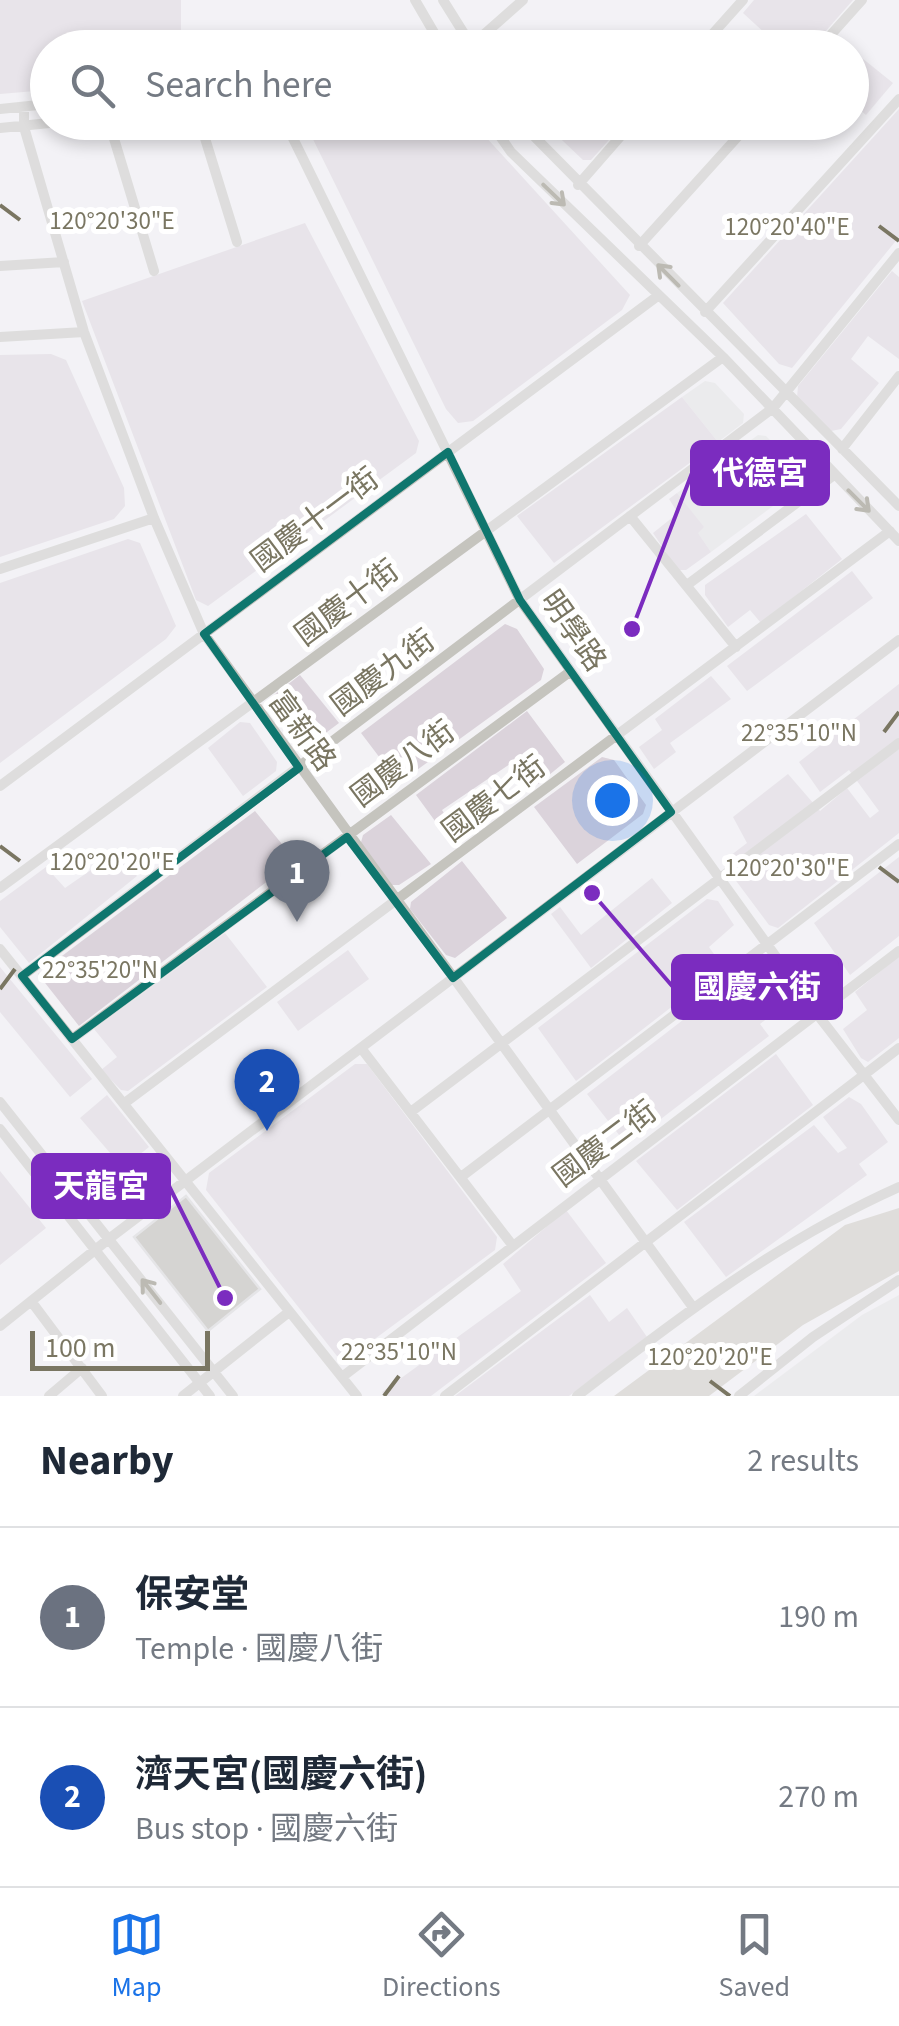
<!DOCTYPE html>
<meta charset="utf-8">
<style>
:root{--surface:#fff;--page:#f6f6f7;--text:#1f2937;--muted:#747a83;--line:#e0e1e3;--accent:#1a73e8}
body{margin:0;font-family:"Source Sans 3","Noto Sans TC",sans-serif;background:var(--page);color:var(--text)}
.scale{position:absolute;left:30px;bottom:25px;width:180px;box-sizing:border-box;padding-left:10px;border:5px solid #7a7662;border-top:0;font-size:28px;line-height:35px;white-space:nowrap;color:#7a7662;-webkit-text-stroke:8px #fff;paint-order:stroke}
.you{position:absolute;left:612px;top:800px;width:35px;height:35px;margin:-25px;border:8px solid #fff;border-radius:50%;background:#1a73e8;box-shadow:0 0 0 15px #1a73e833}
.badge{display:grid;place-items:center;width:65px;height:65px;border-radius:50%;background:var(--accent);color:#fff;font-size:32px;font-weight:700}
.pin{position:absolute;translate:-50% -82px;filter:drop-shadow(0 2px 5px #0008)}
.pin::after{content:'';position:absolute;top:52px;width:35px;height:30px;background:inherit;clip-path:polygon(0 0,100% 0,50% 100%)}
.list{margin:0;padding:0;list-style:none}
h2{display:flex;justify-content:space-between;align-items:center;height:130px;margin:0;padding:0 40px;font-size:42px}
h2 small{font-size:32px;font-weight:400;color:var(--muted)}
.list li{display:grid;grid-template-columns:65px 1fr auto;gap:30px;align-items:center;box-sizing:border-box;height:180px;padding:0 40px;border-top:2px solid var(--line)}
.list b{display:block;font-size:38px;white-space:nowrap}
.list p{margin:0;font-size:32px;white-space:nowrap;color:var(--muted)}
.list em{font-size:32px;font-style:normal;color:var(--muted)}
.icon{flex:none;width:55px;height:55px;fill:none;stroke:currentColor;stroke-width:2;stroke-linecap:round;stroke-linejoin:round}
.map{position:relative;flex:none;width:899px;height:1396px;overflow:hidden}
.search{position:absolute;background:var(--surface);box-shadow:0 5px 15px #0003;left:30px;right:30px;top:30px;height:110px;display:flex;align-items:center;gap:25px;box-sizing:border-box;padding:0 35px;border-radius:55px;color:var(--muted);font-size:38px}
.sheet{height:490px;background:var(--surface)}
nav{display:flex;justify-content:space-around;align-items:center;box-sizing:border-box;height:140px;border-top:2px solid var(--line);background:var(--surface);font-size:28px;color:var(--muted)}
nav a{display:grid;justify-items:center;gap:5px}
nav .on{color:var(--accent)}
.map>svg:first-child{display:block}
</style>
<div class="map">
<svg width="899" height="1396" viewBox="0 0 899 1396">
<rect width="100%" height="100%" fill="#f3f2f5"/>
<path fill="#e3e2e3" d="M705 381 715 383 744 414 743 423 718 442 682 397Z
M758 435 766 436 804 475V483L711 552 697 532 703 527 677 493Z
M899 1295V1396H754L862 1315Z"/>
<path fill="#dbd3db" d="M0 0H181V47L48 48 47 90 0 94Z
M754 0H853L811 48 780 47 743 13Z
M852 50 893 83 866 115 852 103Z
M899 109V237L792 368 779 364 723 303Z
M305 123H473L630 295 622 310 473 421 458 423 446 409Z
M544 123H624L591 160H583Z
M305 223 419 441 416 453 208 606 196 600 82 301Z
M892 271 899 277V359L868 336 851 359 879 383 841 429 831 431 797 398 798 386Z
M51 354 66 360 124 488 125 506 114 519 0 557V355Z
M682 397 718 442 554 563 517 516Z
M677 493 704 527 698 533 711 552 686 570H678L653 533 678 513 669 499Z
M806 514 842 559 761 623 750 610 728 627 705 595V585Z
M128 539 140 543 176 626 166 639 0 763V583Z
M852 571 873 598 747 691 727 666Z
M505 624 517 629 544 669 541 680 399 783 361 733Z
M300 675 339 723 311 744 297 740 270 706 274 695Z
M711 676 731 699 670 743 676 752 654 769 639 747 662 730 655 719Z
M899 684V833L778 928 769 925 722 862 747 843 733 817 788 774 820 811 847 788 870 818 879 811 849 770 820 792 799 762Z
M527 711 565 762 538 784 519 758 442 810 462 842 454 847 416 795Z
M240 722 250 723 277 762 276 771 243 796 208 748Z
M602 757 614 760 646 805 643 814 577 864 534 807Z
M255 811 295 860 79 1026 38 974Z
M391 815 431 864 399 885H390L360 846 363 835Z
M117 852 137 876 29 963 0 927V901L46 867 65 888Z
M899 857V936L850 975 814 923Z
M462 861 507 918 455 958 446 955 410 909 411 902Z
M652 878 672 903 591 968 551 914 560 907 581 935Z
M707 899 718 901 734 925 709 947 723 967 576 1081 538 1028Z
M225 933 267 987 128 1091 121 1090 101 1070 117 1057 94 1029Z
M348 950 369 979 298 1031 277 1002Z
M899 956V1038L868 1062 861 1058 843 1029 867 1010 855 992Z
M753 966H763L789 1001 760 1024 769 1036 627 1145 587 1094Z
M0 967 92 1079 70 1097 0 1012Z
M776 1054 813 1105 677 1210 636 1161Z
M355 1064H367L497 1237 495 1250 349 1358 337 1356 206 1190 209 1173Z
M107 1095 149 1147 123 1168 80 1118Z
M849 1097 861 1104 888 1142 859 1164 867 1175 726 1277 684 1222 814 1125 838 1153 847 1148 823 1117Z
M0 1171 46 1228 0 1265Z
M566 1210 606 1263 431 1396H385L382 1392 521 1291 503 1264Z
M590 1295 609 1322 627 1308 647 1337 569 1396H455Z"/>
<path fill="#c8c3ba" d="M899 1208V1271L803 1325 709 1396H614L845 1225Z"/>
<path fill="#b2afa6" stroke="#d5d4d6" stroke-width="2.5" d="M186 1196 260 1289 208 1331 134 1237Z"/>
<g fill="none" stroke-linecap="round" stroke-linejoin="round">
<path stroke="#c5c4be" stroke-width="10" d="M415 0 443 48
M443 0 473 48
M402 48H416
M461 48 472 45 523 0
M700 48 743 0
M819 48 862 0
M24 108V127L84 332 154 518 204 634 692 1306
M0 109 48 104
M109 122 154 271
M200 122 237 242
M285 122 520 600 817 1014 899 1120
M490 122 511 152 723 357 899 541
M520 122 899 506
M0 128 59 122
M578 185 633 122
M639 246 751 122
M0 266 64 262
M705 312 899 99
M0 337 84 332
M842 449 899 376
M630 516 736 647
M0 569 154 518
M687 585 834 475
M0 786 659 295
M0 888 723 357
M0 949 357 1396
M22 976 773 408 899 253
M72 1039 571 671
M361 1048 513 1246
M0 1102 233 1396
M126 1102 890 531
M412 1111 899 743
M0 1129 210 1396
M461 1177 899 844
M31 1301 102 1396
M0 1326 110 1238 899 640
M342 1377 899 951
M49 1396 82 1368
M183 1396 289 1312
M445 1396 899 1048
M577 1396C679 1317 780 1240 899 1187
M739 1396 813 1337 899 1280"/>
</g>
<defs><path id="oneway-shaft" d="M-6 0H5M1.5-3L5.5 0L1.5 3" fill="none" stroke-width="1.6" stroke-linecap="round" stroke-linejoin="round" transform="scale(2.5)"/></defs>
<g stroke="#7a7662">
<use href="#oneway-shaft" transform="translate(554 195) rotate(44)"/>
<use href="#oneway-shaft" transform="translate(668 275) rotate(-135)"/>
<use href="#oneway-shaft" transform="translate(859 501) rotate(45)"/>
<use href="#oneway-shaft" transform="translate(151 1291) rotate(-128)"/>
</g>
<path d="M0 0H899V1396H0ZM448 452 520 600 671 812 453 978 347 837 72 1039 22 976 299 768 204 634Z" fill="#f3f2f5" fill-opacity=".55" fill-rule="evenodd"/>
<path fill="none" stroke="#0f766e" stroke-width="8" stroke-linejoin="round" d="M448 452 520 600 671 812 453 978 347 837 72 1039 22 976 299 768 204 634Z"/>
<path fill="none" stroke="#7a7662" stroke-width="4" d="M0 205 20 220M879 226 899 241M884 732 899 712M0 846 20 861M879 867 899 882M0 989 15 969M710 1381 730 1396M384 1396 399 1376"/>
<g text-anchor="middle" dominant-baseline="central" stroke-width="10" stroke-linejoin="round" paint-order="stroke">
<g font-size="30" fill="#7a7662" stroke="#fff">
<text transform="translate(315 520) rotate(-37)">國慶十一街</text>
<text transform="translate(347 603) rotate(-37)">國慶十街</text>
<text transform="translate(573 631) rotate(55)">明學路</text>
<text transform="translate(383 673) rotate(-37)">國慶九街</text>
<text transform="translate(302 731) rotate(54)">富新路</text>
<text transform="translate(403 764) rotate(-37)">國慶八街</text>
<text transform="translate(494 799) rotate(-37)">國慶七街</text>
<text transform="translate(605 1144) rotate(-37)">國慶二街</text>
</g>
</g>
<g font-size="25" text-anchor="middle" fill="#7a7662" stroke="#fff" stroke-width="10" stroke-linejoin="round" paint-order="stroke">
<text x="112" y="229">120°20'30"E</text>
<text x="787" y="235">120°20'40"E</text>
<text x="799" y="741">22°35'10"N</text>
<text x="112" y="870">120°20'20"E</text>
<text x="787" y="876">120°20'30"E</text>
<text x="100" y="978">22°35'20"N</text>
<text x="399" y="1360">22°35'10"N</text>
<text x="710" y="1365">120°20'20"E</text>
</g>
<path fill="none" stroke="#7b2cbf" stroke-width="4" d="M632 629L692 473M592 893L673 987M225 1298L169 1186"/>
<g fill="#7b2cbf" stroke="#fff" stroke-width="4">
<circle cx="632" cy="629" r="10"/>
<circle cx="592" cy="893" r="10"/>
<circle cx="225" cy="1298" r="10"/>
</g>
<g fill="#7b2cbf" stroke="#7b2cbf" stroke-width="4">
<rect x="692" y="442" width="136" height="62" rx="10"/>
<rect x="673" y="956" width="168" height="62" rx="10"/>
<rect x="33" y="1155" width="136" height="62" rx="10"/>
</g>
<g font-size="32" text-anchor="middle" font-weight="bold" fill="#fff">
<text x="760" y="484">代德宮</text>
<text x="757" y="998">國慶六街</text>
<text x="101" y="1197">天龍宮</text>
</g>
</svg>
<div class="scale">100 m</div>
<div class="you"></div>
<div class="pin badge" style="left:297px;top:922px;background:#6b7280">1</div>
<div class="pin badge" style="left:267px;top:1131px;background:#1a4fb4">2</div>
<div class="search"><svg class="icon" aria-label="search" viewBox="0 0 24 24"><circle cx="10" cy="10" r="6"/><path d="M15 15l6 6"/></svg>Search here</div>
</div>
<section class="sheet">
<h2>Nearby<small>2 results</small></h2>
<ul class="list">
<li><span class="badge" style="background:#6b7280">1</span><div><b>保安堂</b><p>Temple · 國慶八街</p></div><em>190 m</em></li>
<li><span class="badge" style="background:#1a4fb4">2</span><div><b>濟天宮(國慶六街)</b><p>Bus stop · 國慶六街</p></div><em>270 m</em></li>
</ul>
</section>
<nav>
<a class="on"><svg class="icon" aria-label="map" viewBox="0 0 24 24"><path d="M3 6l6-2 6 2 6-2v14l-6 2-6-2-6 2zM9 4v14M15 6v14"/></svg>Map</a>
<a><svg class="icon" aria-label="directions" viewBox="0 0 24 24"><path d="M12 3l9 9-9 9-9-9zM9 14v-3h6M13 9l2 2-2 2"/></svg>Directions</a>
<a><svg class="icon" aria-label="saved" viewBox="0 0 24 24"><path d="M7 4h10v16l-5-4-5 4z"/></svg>Saved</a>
</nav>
